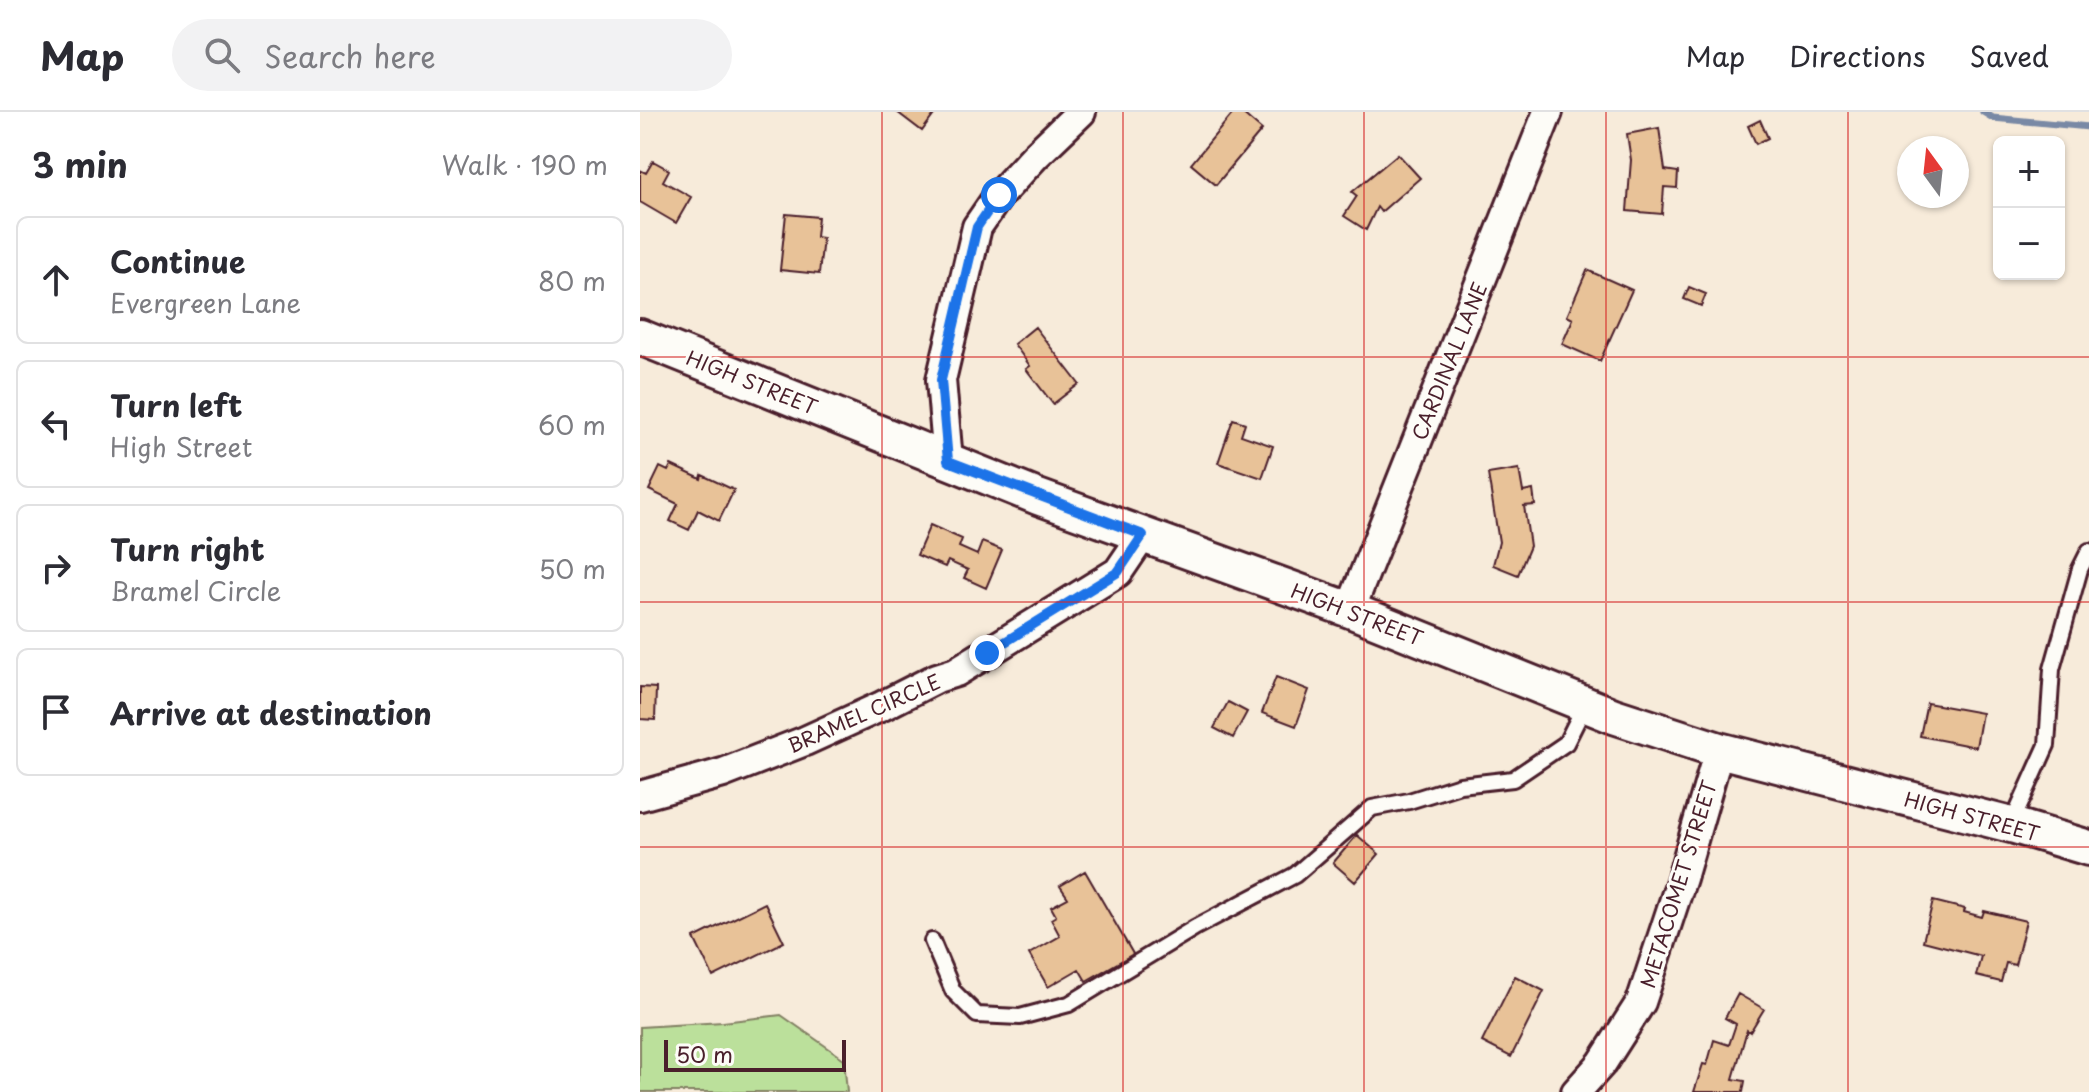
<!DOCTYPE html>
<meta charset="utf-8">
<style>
:root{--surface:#fff;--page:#f2f2f3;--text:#2b2b33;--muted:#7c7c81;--line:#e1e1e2}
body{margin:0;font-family:"Playpen Sans",sans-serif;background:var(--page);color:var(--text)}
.controls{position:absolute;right:24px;top:24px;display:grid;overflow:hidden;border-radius:12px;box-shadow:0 2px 6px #0004}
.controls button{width:72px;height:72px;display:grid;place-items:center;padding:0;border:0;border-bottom:2px solid var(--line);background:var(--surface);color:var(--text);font:40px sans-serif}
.compass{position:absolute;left:1257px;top:24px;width:72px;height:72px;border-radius:50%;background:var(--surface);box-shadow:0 2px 6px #0004;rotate:345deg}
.scale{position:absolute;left:24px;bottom:20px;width:182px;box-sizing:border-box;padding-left:8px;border:4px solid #4a1f2b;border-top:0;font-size:22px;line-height:28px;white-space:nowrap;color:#4a1f2b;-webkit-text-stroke:6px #fdfcf7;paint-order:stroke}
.stop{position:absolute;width:24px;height:24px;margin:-18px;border:6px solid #1a73e8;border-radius:50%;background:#fff}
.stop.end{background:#1a73e8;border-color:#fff;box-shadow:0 2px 8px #0008}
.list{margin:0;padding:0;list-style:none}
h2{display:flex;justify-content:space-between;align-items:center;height:104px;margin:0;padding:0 32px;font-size:34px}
h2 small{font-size:26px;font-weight:400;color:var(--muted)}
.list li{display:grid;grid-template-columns:52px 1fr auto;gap:24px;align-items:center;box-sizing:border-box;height:128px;margin:0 16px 16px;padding:0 16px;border:2px solid var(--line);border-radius:12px}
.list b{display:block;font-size:30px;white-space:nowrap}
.list p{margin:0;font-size:26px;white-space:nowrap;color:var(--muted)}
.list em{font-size:26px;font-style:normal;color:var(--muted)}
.icon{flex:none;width:44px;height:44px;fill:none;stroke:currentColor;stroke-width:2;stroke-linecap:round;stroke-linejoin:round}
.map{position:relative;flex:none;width:1449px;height:980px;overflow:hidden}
header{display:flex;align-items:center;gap:48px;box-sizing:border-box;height:112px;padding:0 40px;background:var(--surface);border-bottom:2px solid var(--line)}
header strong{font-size:38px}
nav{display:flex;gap:44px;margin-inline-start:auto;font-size:28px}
.search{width:560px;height:72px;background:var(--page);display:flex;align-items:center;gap:20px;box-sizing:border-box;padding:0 28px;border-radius:44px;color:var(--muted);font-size:30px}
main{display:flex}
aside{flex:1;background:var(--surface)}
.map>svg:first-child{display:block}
</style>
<header>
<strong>Map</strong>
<div class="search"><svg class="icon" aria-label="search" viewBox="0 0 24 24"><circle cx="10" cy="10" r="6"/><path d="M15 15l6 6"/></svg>Search here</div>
<nav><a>Map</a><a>Directions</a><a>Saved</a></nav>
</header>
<main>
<aside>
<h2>3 min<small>Walk · 190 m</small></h2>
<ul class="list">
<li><svg class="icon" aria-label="ahead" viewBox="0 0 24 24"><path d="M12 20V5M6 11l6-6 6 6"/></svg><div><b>Continue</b><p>Evergreen Lane</p></div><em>80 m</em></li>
<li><svg class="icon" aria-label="left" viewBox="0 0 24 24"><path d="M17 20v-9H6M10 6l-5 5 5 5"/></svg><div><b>Turn left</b><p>High Street</p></div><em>60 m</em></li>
<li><svg class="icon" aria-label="right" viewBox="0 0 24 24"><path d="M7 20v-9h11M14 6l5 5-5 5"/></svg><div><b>Turn right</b><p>Bramel Circle</p></div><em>50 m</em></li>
<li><svg class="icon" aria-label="arrive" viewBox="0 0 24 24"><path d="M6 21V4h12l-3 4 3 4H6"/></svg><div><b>Arrive at destination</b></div></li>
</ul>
</aside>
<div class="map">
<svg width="1449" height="980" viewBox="0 0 1449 980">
<rect width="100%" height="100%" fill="#f7ebda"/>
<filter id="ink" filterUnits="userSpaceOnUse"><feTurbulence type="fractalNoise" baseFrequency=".0125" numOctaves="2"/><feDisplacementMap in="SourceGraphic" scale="16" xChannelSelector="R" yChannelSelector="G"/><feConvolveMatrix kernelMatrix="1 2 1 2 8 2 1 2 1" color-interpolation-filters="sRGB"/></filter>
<g filter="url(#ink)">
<path fill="#bbe09b" stroke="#828063" stroke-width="2" d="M141 903 204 947 207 980H0V915L83 910Z"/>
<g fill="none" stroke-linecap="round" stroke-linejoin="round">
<path stroke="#7989a5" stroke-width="7" d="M1343 0 1353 6 1449 15"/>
</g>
<path fill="#e8c298" stroke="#4a1f2b" stroke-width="2" d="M257 0H296L282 19Z
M594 0H601L622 18 576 73 551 52Z
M1120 8 1128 26 1116 32 1108 14Z
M1019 16 1025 58 1038 60 1037 76 1024 75 1022 102 987 99 991 48 987 22Z
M758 42 780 66 741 100 737 95 726 118 704 104 717 84 712 80Z
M13 49 29 58 23 69 51 85 36 111 0 90V58L6 61Z
M146 102 178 105 176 125 183 126 179 162 140 158Z
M947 158 992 178 960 249 922 232 933 207 927 204Z
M1049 175 1066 182 1061 194 1044 187Z
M395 215 439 272 413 292 386 257 390 254 374 232Z
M593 307 605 311 601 323 633 334 622 366 578 351Z
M31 353 61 367 62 363 94 378 79 409 58 398 49 418 30 409 38 392 9 378 20 355 28 359Z
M879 357 883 380 893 378 895 393 884 394 890 434 878 463 853 453 859 430 848 362Z
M290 413 322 427 319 435 337 443 342 430 362 438 346 476 324 466 328 458 308 449 305 455 277 443Z
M636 565 669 578 656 614 622 601Z
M0 575 16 576 15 608 0 607Z
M588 590 607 600 593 626 574 616Z
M1287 591 1342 601 1336 635 1280 624Z
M717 723 739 742 715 770 693 751Z
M445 759 493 842 446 869 439 857 408 875 389 842 420 824 411 807 416 804 411 795 428 786 420 774Z
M1293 789 1325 797 1324 800 1342 805 1344 799 1386 809 1375 853 1366 851 1361 870 1336 864 1341 844 1283 829Z
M125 791 144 830 73 865 54 826Z
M875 864 904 879 871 945 842 930Z
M1098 882 1124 897 1110 920 1107 918 1093 967 1105 969 1103 980H1054L1063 952 1067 953 1074 928 1089 933 1096 912 1085 906Z"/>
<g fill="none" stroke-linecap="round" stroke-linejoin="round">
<defs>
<path id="service" d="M1371 713 1407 633 1412 557 1440 457 1449 439
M292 829 313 879 337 903 380 905 429 892 556 815 655 763 732 696 769 689 820 673 873 667 926 631 945 593"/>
<path id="minor" d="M308 349 301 268 337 115 359 83 395 44 441 0
M710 498 908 0
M0 684 83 661 165 629 242 594 297 566 316 560 478 460 503 423
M936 980 962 951 1001 890 1042 766 1079 638"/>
<path id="tertiary" d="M0 225 398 385 710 498 974 604 1079 638 1375 714 1449 736"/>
</defs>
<use href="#service" stroke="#4a1f2b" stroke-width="20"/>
<use href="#minor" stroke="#4a1f2b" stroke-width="34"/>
<use href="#tertiary" stroke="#4a1f2b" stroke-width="40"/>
<use href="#service" stroke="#fdfcf7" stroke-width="14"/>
<use href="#minor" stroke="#fdfcf7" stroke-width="28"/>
<use href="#tertiary" stroke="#fdfcf7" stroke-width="34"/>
</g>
</g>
<g fill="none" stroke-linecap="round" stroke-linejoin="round" filter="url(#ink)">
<path stroke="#1a73e8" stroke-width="10" d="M347 541 478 460 503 423 308 349 301 268 337 115 359 83"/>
</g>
<path fill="none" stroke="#d62828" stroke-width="2" stroke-opacity="0.55" d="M242 0V980M483 0V980M724 0V980M966 0V980M1208 0V980M0 245H1449M0 490H1449M0 735H1449"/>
<g text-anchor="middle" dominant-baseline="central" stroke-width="6" stroke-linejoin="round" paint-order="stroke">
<g font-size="20" fill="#4a1f2b" stroke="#fdfcf7">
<text transform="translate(809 249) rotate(-68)">CARDINAL LANE</text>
<text transform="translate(112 270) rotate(22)">HIGH STREET</text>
<text transform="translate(717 502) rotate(21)">HIGH STREET</text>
<text transform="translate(224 601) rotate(-24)">BRAMEL CIRCLE</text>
<text transform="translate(1332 704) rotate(15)">HIGH STREET</text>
<text transform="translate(1038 772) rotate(-73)">METACOMET STREET</text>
</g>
</g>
</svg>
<div class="controls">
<button>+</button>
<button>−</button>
</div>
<svg class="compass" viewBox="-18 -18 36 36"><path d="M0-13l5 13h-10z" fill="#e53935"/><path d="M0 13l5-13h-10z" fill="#7c7c81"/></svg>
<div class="scale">50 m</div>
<div class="stop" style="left:359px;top:83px"></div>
<div class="stop end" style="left:347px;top:541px"></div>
</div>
</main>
